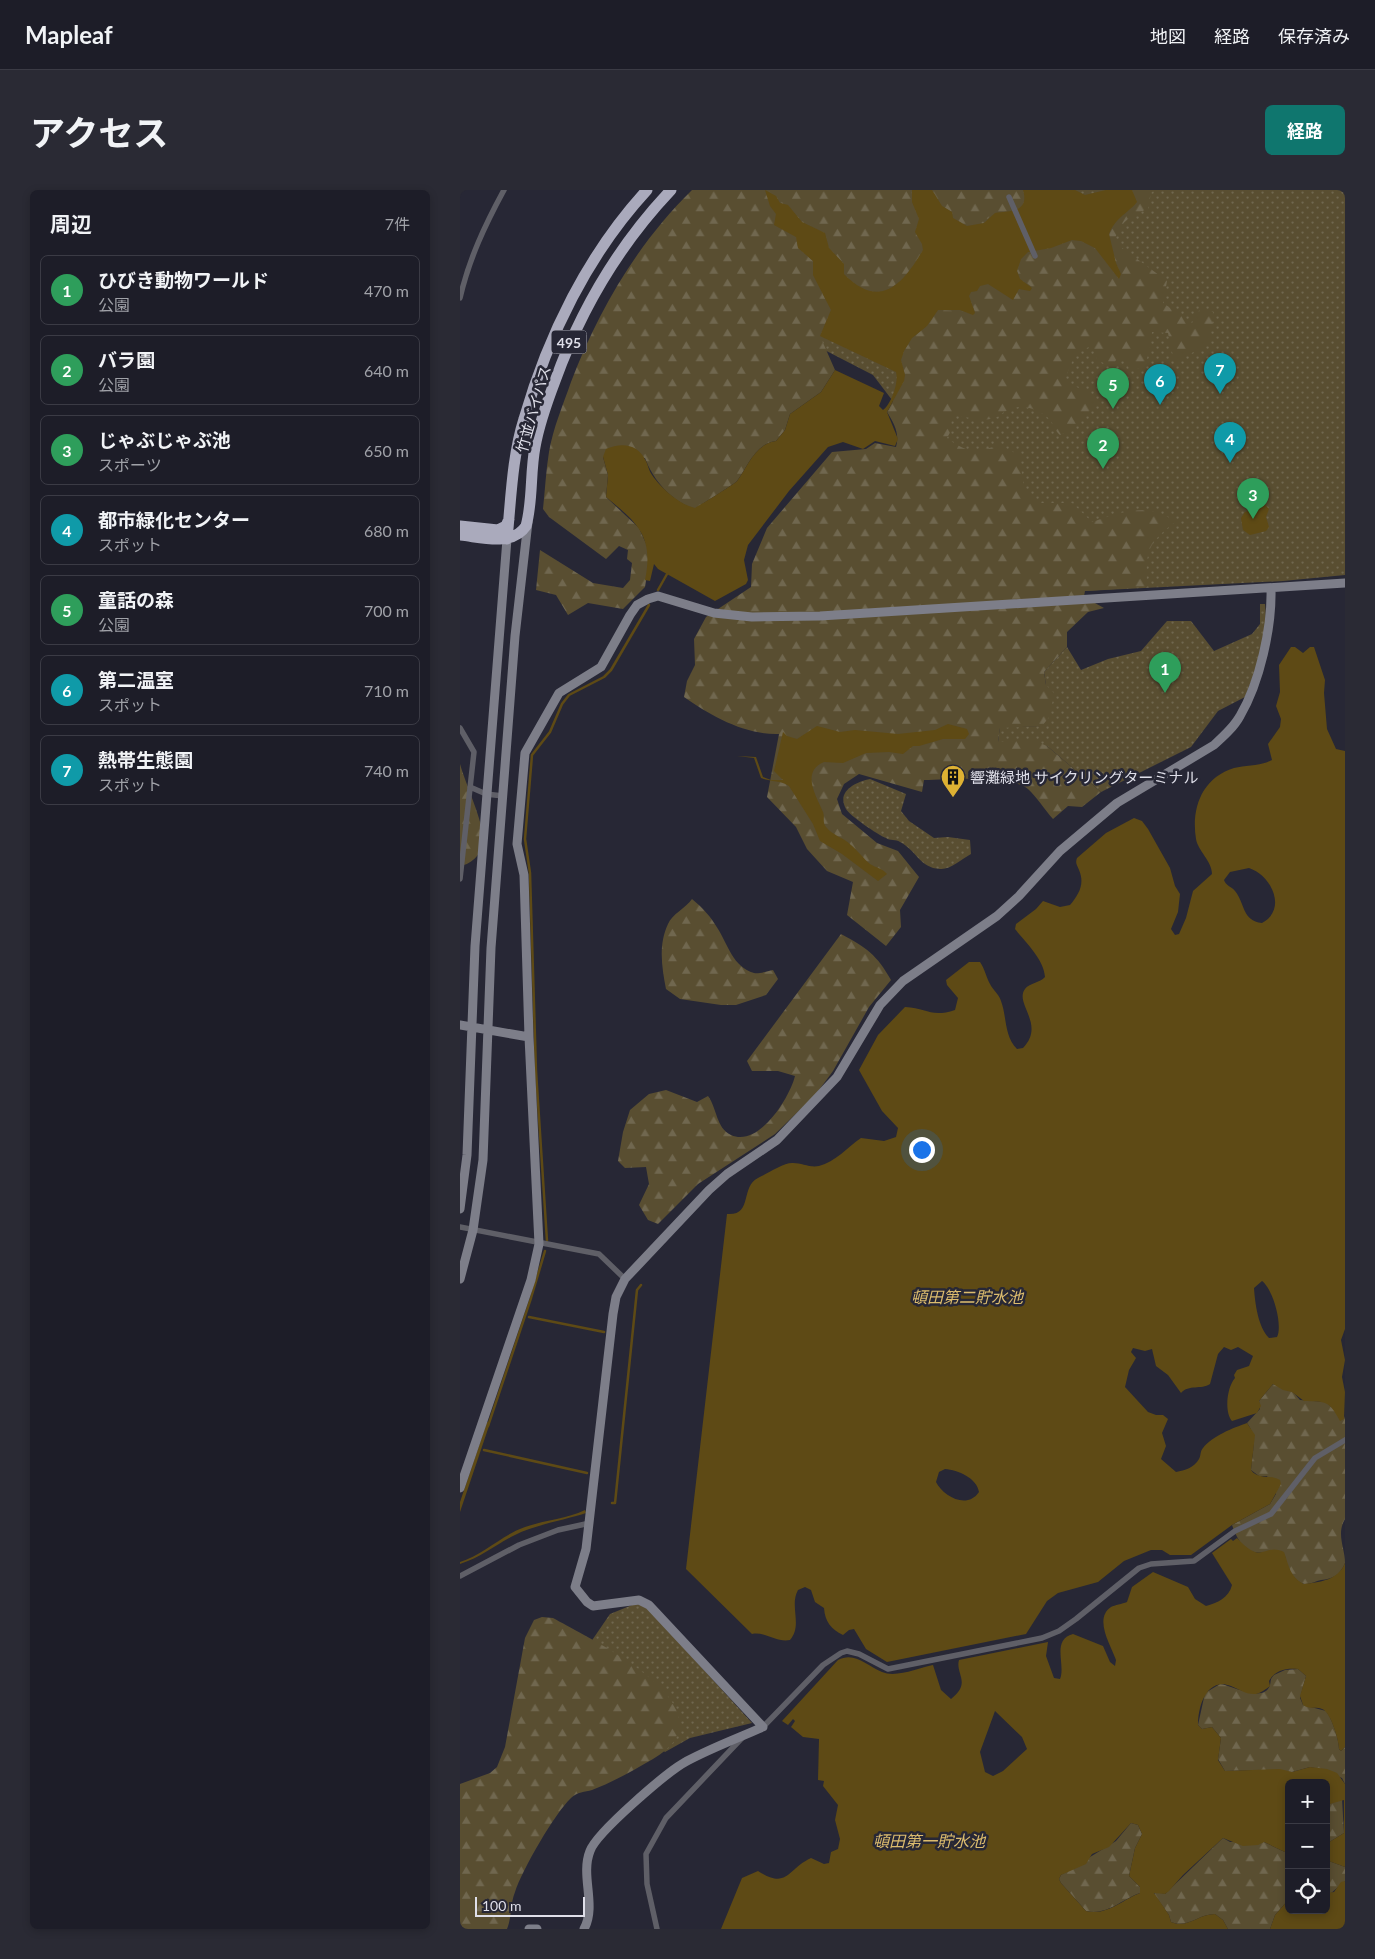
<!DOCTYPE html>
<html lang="ja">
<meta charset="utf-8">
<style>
:root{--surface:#1d1d28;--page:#2a2a34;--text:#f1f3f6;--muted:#a0a2a8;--line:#3b3b45;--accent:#0f766e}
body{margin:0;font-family:Lato,"Noto Sans JP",sans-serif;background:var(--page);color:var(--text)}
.controls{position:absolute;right:15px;bottom:15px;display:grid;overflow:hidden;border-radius:8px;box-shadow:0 2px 8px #0003}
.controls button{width:45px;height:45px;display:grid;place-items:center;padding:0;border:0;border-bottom:1px solid var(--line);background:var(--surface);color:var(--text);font:25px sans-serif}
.scale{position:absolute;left:15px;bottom:12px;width:110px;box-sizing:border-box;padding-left:5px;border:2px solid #dfdfe9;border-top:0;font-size:14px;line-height:18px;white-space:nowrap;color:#dfdfe9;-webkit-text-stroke:4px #272735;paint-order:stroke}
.you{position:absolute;left:461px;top:959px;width:18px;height:18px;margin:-12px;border:4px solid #fff;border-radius:50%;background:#1a73e8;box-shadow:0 0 0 8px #1a73e833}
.badge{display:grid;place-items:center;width:32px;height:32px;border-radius:50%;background:var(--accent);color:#fff;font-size:16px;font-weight:700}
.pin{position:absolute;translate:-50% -41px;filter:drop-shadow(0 1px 2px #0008)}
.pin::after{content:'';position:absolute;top:26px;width:18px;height:15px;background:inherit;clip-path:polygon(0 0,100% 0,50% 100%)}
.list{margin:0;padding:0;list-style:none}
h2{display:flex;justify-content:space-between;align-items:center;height:65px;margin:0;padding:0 20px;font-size:21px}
h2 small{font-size:16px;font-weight:400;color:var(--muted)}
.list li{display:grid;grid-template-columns:32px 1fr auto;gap:15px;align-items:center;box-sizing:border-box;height:70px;margin:0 10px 10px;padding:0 10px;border:1px solid var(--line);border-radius:8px}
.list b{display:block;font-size:19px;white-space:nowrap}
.list p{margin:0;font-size:16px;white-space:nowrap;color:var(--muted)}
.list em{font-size:16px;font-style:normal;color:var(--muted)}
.icon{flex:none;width:28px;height:28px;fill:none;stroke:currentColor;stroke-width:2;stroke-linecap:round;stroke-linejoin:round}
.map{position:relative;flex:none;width:885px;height:1739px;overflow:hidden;border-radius:8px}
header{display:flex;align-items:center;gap:30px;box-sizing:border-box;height:70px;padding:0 25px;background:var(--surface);border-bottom:1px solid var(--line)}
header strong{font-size:24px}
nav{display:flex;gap:28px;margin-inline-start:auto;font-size:18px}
.intro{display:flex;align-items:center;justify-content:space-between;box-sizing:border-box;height:120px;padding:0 30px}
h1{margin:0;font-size:35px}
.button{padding:12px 22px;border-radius:8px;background:var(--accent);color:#fff;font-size:18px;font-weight:700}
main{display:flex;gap:30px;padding:0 30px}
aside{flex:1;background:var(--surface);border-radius:8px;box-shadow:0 2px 8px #0003}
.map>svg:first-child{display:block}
</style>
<header>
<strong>Mapleaf</strong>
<nav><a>地図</a><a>経路</a><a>保存済み</a></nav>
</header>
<div class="intro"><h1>アクセス</h1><a class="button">経路</a></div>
<main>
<aside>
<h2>周辺<small>7件</small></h2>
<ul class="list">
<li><span class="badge" style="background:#2e9e5b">1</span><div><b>ひびき動物ワールド</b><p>公園</p></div><em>470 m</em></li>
<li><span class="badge" style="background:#2e9e5b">2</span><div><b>バラ園</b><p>公園</p></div><em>640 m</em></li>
<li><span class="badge" style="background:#2e9e5b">3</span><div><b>じゃぶじゃぶ池</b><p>スポーツ</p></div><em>650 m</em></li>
<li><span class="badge" style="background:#0f9aa8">4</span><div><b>都市緑化センター</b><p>スポット</p></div><em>680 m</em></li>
<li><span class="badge" style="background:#2e9e5b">5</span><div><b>童話の森</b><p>公園</p></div><em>700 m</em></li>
<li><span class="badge" style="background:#0f9aa8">6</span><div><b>第二温室</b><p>スポット</p></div><em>710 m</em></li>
<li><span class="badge" style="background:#0f9aa8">7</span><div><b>熱帯生態園</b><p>スポット</p></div><em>740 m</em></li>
</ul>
</aside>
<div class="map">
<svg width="885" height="1739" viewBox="0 0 885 1739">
<defs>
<pattern id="green-dots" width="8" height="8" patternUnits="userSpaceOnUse" patternTransform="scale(1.25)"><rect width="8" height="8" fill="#594e31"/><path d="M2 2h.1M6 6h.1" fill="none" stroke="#70674f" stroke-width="1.8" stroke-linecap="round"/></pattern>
<pattern id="forest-firs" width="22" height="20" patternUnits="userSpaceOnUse" patternTransform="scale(1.25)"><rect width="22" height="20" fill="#594e31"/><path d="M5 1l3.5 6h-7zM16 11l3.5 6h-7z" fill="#70674f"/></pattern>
</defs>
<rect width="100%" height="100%" fill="#272735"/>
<path fill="url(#green-dots)" d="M258 0H885V385L823 391 625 401 470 260 413 185 279 116Z
M800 414H805C809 445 797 478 785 507L758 521 731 557 641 602 587 556 538 552 540 537 582 536 586 495 584 482 607 457 621 480 648 469 681 461 707 431H731L754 461 792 444 800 434Z
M410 589 446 604 441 621 449 631 474 648 488 647 510 650 511 664C502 669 490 680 480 679 460 678 456 660 440 652 436 649 430 651 426 648 418 645 389 625 386 619 376 601 396 592 410 589Z
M177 1413 185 1415 292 1533 230 1548 205 1562 178 1541 122 1465 150 1424Z"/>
<path fill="url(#forest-firs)" d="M232 0H305L310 16 316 24 314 31 327 43 336 47 338 58 353 71V85L371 120 360 146 375 180 361 202 330 224 325 240 316 251C295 254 288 276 277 291 273 295 242 314 235 319 212 312 193 290 185 268L143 267 148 285 146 307 179 338 188 358 189 372 185 397 163 419 128 413 108 425 96 405 76 400 80 360 133 393 163 398 170 390 172 373 167 369 168 360 159 356 146 369 89 327 83 319C85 300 86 280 89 262 93 238 103 215 111 192 138 121 177 54 232 0Z
M307 0H452L451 7 459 29 455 42 463 54V60C443 94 419 121 384 84V74L369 58 365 43C340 33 327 14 307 0Z
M472 0H563C571 25 544 20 531 26 520 31 523 36 507 36L493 28 492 22 482 16Z
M672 0H694L691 3 688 19C669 26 660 32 654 52L707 91 703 113 732 133 741 117 753 122C751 160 746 156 714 171L708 143 692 142 687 169 682 177 675 180 669 179 667 171 656 170 652 177 637 170 632 156 616 162 604 191 625 201 635 212C627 227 616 239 600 245 594 240 593 231 587 227 574 217 559 213 544 222 541 224 538 227 534 228 521 232 505 227 493 224L491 234 493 237 487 248C508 264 516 262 540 255L559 265 564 297 578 313H612L632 332C659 323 690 311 715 332 686 355 686 361 687 397L625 401 623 411 633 412 644 418 628 422 607 442V457L584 482 586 495 594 503 590 526 582 536 540 538 538 552 573 550 587 556 641 602 622 617 608 616 593 629C585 620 576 606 568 599 550 584 489 590 464 590L462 602 399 584 384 594 377 609 382 624 417 653 438 661 459 687 440 720 441 737 426 756 387 725 393 692 367 681 347 659 336 637 307 607 319 544C285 545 251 526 224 507L227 491 235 475 234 449 246 427 291 397 292 374 307 338 372 262 406 259 415 253 436 257C440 244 434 233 427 222L444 191 445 185 441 170 444 161 452 148 467 136 478 120 515 122 509 106 511 102 528 93 553 109 559 99 572 97 560 88 557 81 561 69 568 62 591 58 612 50 621 51 635 58 659 89 661 84C654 69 642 45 655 31 662 24 670 20 677 12Z
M0 574C6 595 20 624 23 645 25 660 14 674 0 676Z
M232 709C243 718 251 727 258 739 268 755 273 777 294 783 299 784 308 781 313 780L318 789 306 805 276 815H261L220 809 206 799C202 778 198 755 208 734 212 724 226 718 232 709Z
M381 744C406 757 417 765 431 790L409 817 373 881 356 904 315 944 238 994 198 1034 188 1030 179 1015 189 994 186 977 165 978 158 971 163 942 170 920 189 904 206 900 237 912 248 906C257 918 256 938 271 945 299 958 330 907 335 886L318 881H292L287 871Z
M813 1194 832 1201 840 1210 866 1212 884 1229 885 1226V1329C876 1344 885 1358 885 1373 880 1385 873 1389 861 1390 856 1391 851 1394 845 1394 833 1392 827 1377 825 1366L817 1360C791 1367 781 1360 772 1335L810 1314 816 1304 807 1286H799L791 1280C792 1263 798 1247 787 1233L800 1219 799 1211Z
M82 1427 93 1428C130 1449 280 1519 193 1569 174 1580 153 1592 132 1600 125 1602 117 1602 111 1608 95 1623 62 1680 55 1702 50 1714 52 1727 47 1739H0V1594L30 1583 37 1577 45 1557 65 1448 74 1430Z
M838 1479 846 1486 840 1508 843 1515 866 1521C872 1529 879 1549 879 1559L881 1561 885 1557V1594L882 1588 860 1579 850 1577 832 1582 798 1580 765 1581 758 1569 761 1548 752 1537 742 1539 738 1535 745 1503 760 1494C771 1495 804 1514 810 1495 811 1491 810 1489 814 1485L825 1480Z
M882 1609 884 1643 866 1654V1615Z
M671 1633 678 1635 682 1644 675 1658 669 1686 680 1697V1703C662 1709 647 1726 626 1721L601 1693 599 1689 601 1685 656 1651Z
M763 1648 770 1652H804L829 1664V1709L815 1725 810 1739H768L763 1730 755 1724C738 1724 728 1739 711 1732L709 1725 694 1704 697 1702 705 1704Z
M866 1670 885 1677V1691L870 1704 866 1703Z"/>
<path fill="#5e4a15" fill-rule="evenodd" d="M305 0 316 6 320 13 328 15 342 32 365 43 369 58 384 74V84C420 121 443 94 463 60L462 54 455 42 459 29 452 12V0H472L482 16 492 22 493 28 507 36 524 33 535 23C549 21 570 23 563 0H615L625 5 646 0H672L677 12C667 24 655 28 649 44L656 73 661 84 659 89 635 58 621 51 612 50 591 58 568 62 561 69 557 81 560 89 572 98 570 101 559 99 553 110 528 94 520 96 517 101 511 102 509 106 515 123 513 125 500 120H478L467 136 452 148 444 161 441 170 445 185 444 191 427 222 438 249 435 256 415 251 403 259 383 252 368 257 329 301 288 355 284 370 288 390 286 394 255 411 198 379 194 374 190 391 185 390C194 347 178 333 146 307L148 285 143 267 146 259C162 252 178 254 186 271 188 275 189 281 192 285 202 299 219 314 235 318 242 314 273 295 277 291 288 276 295 254 316 251L325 240 330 224 361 202 375 180 424 203 419 216 423 220C431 214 439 193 436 182L360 146 371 120 353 85V71L338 58 336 47 314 35 316 24 310 16Z
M799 313 805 315 809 319 806 327 809 337 806 341 790 345 783 340 781 328 785 322 794 319Z
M831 457H835L843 463 850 457H854L865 490 864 503 867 539 876 559 885 561V1139L881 1150 885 1170 882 1187 885 1202 884 1229 880 1231C869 1210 866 1212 844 1211L832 1202 823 1200 813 1194 799 1211 801 1216 797 1223 772 1231C764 1222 767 1197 775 1188L774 1185 777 1180 789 1176 793 1166 778 1157 771 1160 764 1157 758 1164 750 1194C741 1200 729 1194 721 1203L708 1185 696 1176 692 1159 685 1161 673 1158 671 1162 676 1168 669 1180 665 1197 688 1222 696 1225H703L708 1229 702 1243 706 1256 701 1269 716 1282C725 1280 734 1278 739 1269 741 1266 740 1261 743 1258 752 1246 773 1238 787 1233L795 1245 791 1280C798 1290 810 1284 820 1290L821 1294 810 1314 772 1335 731 1365H710L702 1360H691L664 1371 638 1392 598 1403 587 1411 566 1444 427 1472 406 1459 394 1439 389 1440 383 1445C371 1439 365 1432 364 1418L355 1412 351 1400 345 1397 338 1400C329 1416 343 1435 330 1450 317 1453 304 1441 292 1444L226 1379 267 1024C293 1026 280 997 298 988 306 984 325 972 333 973 342 973 350 978 359 976 375 972 388 957 401 948L424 951 436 947 438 938 422 921 399 880 418 845 445 817C467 818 471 828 495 820L498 808 487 795 486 790 509 772H520C525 779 526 787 530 794 533 800 539 804 541 811 547 827 544 846 557 859L563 858C586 834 554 814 565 799 569 793 580 793 585 787 584 769 565 752 555 739L556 734 576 719 583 711 600 717 610 715C619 704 625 694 619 680 617 675 615 673 617 668L646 643 674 628 682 631 688 639 710 678 715 696 720 704 718 722 711 739 715 745 719 744 726 728 733 701 752 684C752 671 738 661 736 649 731 618 742 588 774 578 786 575 801 576 812 570L808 554 820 537 821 529 816 516 820 502 819 475ZM789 678C811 685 828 719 802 733 782 731 785 713 775 701 771 696 766 696 764 690L770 682ZM802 1091C813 1099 823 1135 817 1147L809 1148C798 1137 795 1113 794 1098ZM485 1279C498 1280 517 1288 519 1302 507 1320 483 1306 476 1292L479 1282Z
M488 534 507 539 509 544 505 549H483L459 556H453L443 564 429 562 406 563 383 573 364 572C340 582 357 607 363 622 365 628 362 632 366 637 372 645 384 648 391 655 397 660 404 669 410 674 416 678 422 678 427 684L418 691 382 664 360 651 353 634 329 596C321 590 311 592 301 588L294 568 277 566 296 567 303 587 311 590H323L314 581 323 542 327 546 337 549 357 536 380 542 395 540 438 544 475 540Z
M27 1232 30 1233 0 1322V1312Z
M125 1320 126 1323C105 1330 74 1335 55 1345 35 1355 22 1367 0 1374V1372C24 1364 42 1345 65 1337 85 1330 106 1329 125 1320Z
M777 1348C804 1377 803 1352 824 1362 829 1376 830 1387 844 1394 861 1392 878 1390 885 1373V1557L881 1561 879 1559C879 1551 871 1522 862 1519 855 1516 850 1520 843 1515L840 1506 846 1486 838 1479C826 1478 815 1480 809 1491L810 1496C806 1499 801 1503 796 1504 786 1505 779 1499 771 1496 746 1487 738 1517 738 1535L742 1539 752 1537 761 1548 758 1570 765 1581 820 1579 832 1582 850 1577 867 1579 877 1583 885 1594V1677L866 1670V1654L884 1643V1610L866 1615V1593H829V1664L804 1652 798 1655 783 1656 763 1648 723 1685 709 1701 705 1704 694 1703 709 1725 711 1732C728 1739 738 1724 755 1724L763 1730 768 1739H261L282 1688 298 1681C328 1700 327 1679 351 1668L364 1674 369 1673 371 1662 378 1659 380 1649 375 1630 378 1615 363 1596 364 1591 358 1590 359 1549 343 1547 331 1537 335 1531 333 1529 328 1535 322 1531 378 1470C395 1461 407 1476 422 1482 436 1488 459 1478 473 1475L481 1500 491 1509C512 1493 495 1484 499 1470L588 1452 586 1466 594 1488 600 1489C606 1475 591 1450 613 1444L643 1456 650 1472 655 1476 656 1470C652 1457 633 1429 651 1417 655 1415 662 1414 667 1412L672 1397 693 1382 728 1397 735 1409 746 1416C757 1413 769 1408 772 1395L752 1363 771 1349 773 1351ZM535 1521 562 1547 567 1559 543 1581 533 1586 525 1582 520 1562ZM671 1633 678 1635 682 1644 675 1658 669 1686 680 1697V1703C662 1710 647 1726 626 1721L601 1693 599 1689 601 1685 626 1674 632 1664 649 1657Z
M885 1691V1739H810L815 1725 829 1709V1720H866V1703L874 1702 881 1692Z"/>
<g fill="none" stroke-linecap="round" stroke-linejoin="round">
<path stroke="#5e4a15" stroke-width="2.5" d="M198 400 207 384
M87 1051 76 881 70 683 65 649 72 565 90 542 102 514 109 505 144 487 151 480 189 415
M69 1127 144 1142
M28 1236 71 1108 85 1061
M24 1260 127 1283
M152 1313H155L177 1100 181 1095"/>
<path stroke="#5f5f67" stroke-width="5.5" d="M549 7 575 66
M0 108C9 69 25 35 44 0
M0 538 14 562 0 689
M10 597 26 604 43 606
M0 1037 139 1064 165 1089
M0 1386 59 1355 98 1340 130 1333
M303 1537 363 1475 381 1463 387 1461 399 1464 428 1479 582 1448 599 1441 616 1429 679 1378 691 1374 734 1371 775 1341 811 1324 855 1268 885 1250
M197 1739 187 1694 186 1664 206 1628 282 1548"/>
<path stroke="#7d7e89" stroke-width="9" d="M0 835 69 847
M0 1019 7 965 15 756 47 349
M0 1089 13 1040 23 970 31 758 55 446 68 332
M0 1298 71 1090 79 1054 69 847 64 685 57 654 65 563 99 503 141 477 170 425 177 415 188 409 198 406 254 423 292 427 360 426 885 393
M69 1739H77
M124 1739C137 1715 120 1686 130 1661 136 1643 208 1581 227 1571 251 1558 278 1548 303 1537L189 1415 179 1410 133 1416 127 1412 115 1397 126 1359 153 1124 156 1107 165 1089 249 1000 267 984 317 950 377 887 420 815 443 791 537 726 559 706 600 661 657 613 754 555C764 546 774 537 780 526 800 492 812 437 811 399"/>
<path stroke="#aaaabc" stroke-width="11" d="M0 336 38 340 46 336 49 329
M0 345C21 347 52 357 66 336 73 311 70 283 75 257 79 234 87 212 95 191 121 119 158 56 211 0
M47 349C51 310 52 267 64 229 88 146 128 64 187 0"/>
</g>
<defs>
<symbol id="building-pin" viewBox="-11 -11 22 30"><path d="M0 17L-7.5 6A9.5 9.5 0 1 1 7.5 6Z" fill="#deb133" stroke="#272735"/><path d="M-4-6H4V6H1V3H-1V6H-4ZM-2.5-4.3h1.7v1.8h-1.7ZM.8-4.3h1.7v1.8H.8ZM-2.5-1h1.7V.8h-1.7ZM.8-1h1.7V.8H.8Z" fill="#111"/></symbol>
</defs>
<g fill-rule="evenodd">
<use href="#building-pin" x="479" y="573" width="28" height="38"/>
</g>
<g text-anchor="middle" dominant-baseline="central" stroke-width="5" stroke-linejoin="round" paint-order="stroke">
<rect fill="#272735" stroke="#a8a8b3" stroke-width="1" x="91.5" y="140.5" width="35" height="23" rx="4"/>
<g font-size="14" font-weight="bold" fill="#dfdfe9">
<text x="109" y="152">495</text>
</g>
<g font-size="15" fill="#dfdfe9" stroke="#272735">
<text transform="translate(73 219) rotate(-74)">竹並バイパス</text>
</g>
<g font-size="15" fill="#dfdfe9" stroke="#272735" text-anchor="start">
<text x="510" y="587">響灘緑地 サイクリングターミナル</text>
</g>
<g font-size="16" font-style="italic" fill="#dcbc6e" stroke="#272735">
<text x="507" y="1106">頓田第二貯水池</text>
<text x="469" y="1650">頓田第一貯水池</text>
</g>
</g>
</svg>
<div class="controls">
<button>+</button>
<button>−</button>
<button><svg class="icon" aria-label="locate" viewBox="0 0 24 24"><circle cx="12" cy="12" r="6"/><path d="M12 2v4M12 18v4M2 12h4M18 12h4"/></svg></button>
</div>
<div class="scale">100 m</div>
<div class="you"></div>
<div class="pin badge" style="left:705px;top:503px;background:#2e9e5b">1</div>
<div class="pin badge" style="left:643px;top:279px;background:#2e9e5b">2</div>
<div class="pin badge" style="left:793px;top:329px;background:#2e9e5b">3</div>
<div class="pin badge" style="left:770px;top:273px;background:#0f9aa8">4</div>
<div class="pin badge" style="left:653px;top:219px;background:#2e9e5b">5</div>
<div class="pin badge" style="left:700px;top:215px;background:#0f9aa8">6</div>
<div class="pin badge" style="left:760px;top:204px;background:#0f9aa8">7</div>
</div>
</main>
